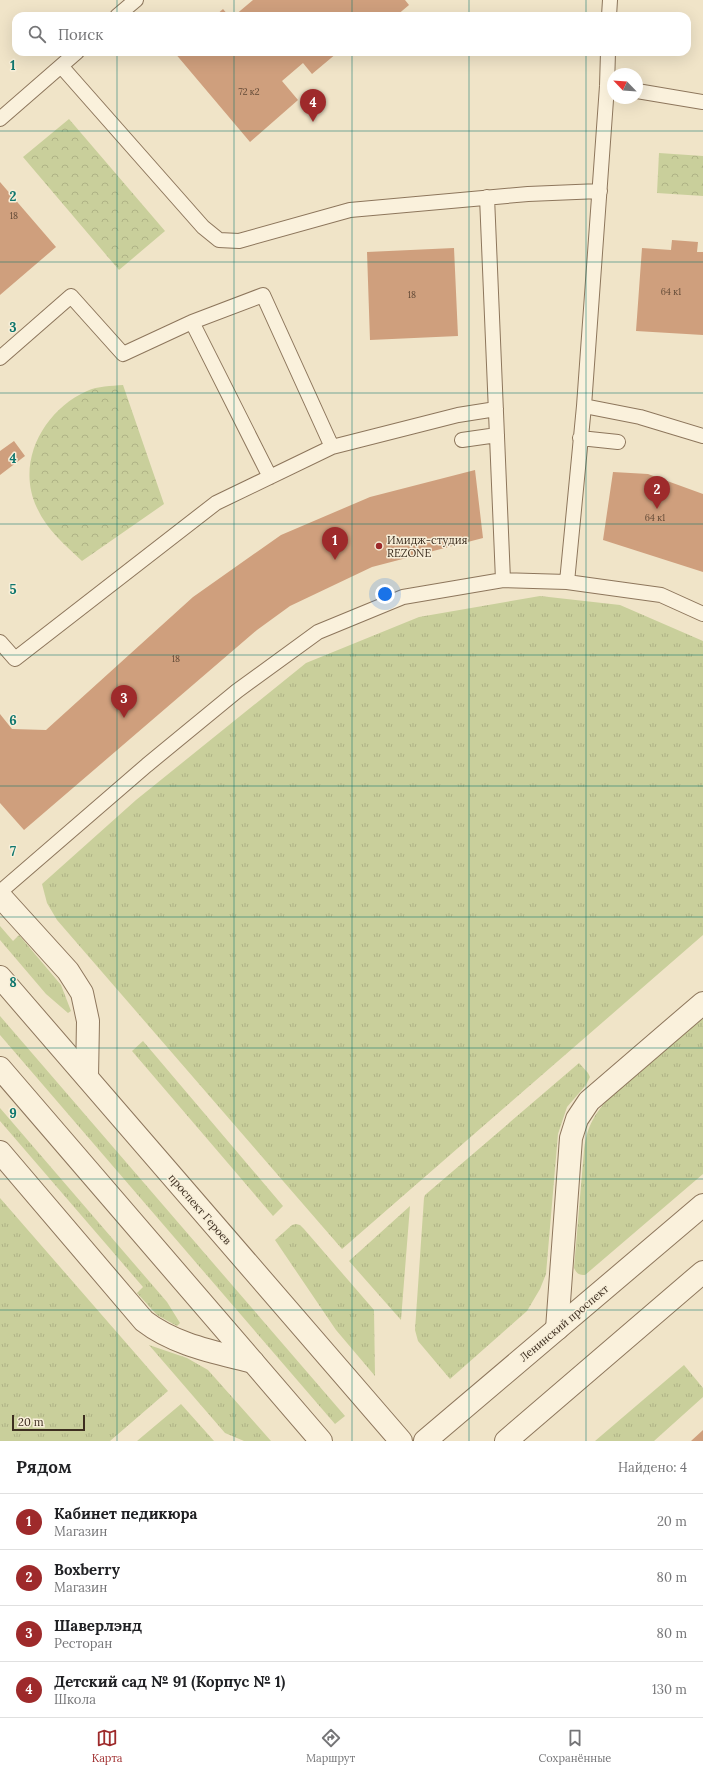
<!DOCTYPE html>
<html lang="ru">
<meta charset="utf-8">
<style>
:root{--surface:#fff;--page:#f2f2f2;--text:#202124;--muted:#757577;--line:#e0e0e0;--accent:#9e2a2b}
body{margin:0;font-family:Lora,serif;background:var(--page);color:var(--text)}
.compass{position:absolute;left:607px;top:68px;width:36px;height:36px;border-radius:50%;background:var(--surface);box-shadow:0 4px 16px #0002;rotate:295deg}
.scale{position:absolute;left:12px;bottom:10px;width:73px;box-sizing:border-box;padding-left:4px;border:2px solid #3d2e20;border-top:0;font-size:11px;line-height:14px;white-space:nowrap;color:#3d2e20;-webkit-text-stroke:3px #f7eed8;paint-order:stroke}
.you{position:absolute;left:385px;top:594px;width:14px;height:14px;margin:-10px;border:3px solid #fff;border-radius:50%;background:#1a73e8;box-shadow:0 0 0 6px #1a73e833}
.badge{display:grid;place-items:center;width:26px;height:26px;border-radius:50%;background:var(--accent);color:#fff;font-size:13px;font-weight:700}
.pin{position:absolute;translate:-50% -33px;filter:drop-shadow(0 1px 2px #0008)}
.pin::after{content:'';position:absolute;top:21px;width:14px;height:12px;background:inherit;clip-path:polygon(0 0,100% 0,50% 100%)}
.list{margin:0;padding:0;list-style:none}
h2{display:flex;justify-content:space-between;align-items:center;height:52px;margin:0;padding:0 16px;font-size:17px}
h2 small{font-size:13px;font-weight:400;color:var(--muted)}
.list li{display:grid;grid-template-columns:26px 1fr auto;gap:12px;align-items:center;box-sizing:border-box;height:56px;padding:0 16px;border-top:1px solid var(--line)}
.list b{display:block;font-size:15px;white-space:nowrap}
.list p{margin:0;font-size:13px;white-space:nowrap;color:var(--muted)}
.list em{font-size:13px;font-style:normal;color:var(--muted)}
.icon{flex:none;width:22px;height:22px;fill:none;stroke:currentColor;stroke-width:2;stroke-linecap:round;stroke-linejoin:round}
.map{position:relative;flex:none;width:703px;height:1441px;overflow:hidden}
.search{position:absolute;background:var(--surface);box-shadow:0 4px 16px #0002;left:12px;right:12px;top:12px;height:44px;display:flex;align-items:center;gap:10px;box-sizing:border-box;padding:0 14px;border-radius:12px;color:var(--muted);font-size:15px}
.sheet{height:276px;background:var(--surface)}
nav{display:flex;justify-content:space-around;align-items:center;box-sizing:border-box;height:56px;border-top:1px solid var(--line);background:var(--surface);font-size:11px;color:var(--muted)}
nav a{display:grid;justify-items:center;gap:2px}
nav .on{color:var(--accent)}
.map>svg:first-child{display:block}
</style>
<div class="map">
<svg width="703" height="1441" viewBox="0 0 703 1441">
<defs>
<pattern id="grass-tufts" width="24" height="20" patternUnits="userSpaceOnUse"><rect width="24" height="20" fill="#c9cf9b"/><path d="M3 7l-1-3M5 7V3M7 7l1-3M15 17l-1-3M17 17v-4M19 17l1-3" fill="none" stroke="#aeb285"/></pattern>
<pattern id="park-crowns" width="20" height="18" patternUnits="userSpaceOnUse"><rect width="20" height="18" fill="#c9cf9b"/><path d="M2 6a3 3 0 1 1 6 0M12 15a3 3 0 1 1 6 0" fill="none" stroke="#aeb285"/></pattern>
</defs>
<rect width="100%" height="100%" fill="#f0e4c8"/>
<path fill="url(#grass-tufts)" d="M540 596 620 605 703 641V935L342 1249 57 920 47 903 42 884 136 800 306 663 419 617Z
M0 926 13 941 19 935 61 985 71 1011 68 1013 46 994 0 940Z
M0 1016 345 1416 335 1424 0 1035Z
M703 1018V1174L585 1275C579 1275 577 1274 574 1268L584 1150C587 1128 592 1118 606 1101Z
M143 1041 283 1206 273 1216 132 1051Z
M579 1063 588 1073 590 1077 586 1085 567 1107 558 1134 546 1274 540 1289 527 1311 450 1379 418 1341 415 1330 424 1198 425 1195Z
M0 1108 167 1302 180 1323 177 1326 157 1315 137 1293 143 1287 0 1121Z
M0 1198 168 1391 110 1441H0Z
M410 1206 401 1320 349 1261Z
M296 1224 300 1225 304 1229 374 1310 375 1376 336 1330 275 1240 292 1225Z
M149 1345 187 1358 208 1370 271 1441H244L225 1433Z
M684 1365 703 1388V1397L654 1441H595Z
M181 1404 214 1441H137Z"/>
<path fill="url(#park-crowns)" d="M69 119 165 231 119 270 23 157Z
M659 153 703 156V196L657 193Z
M123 385 164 504 82 561C65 545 47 530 37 508 15 462 44 410 87 391 98 386 111 386 123 385Z"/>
<path fill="#cf9f7d" d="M253 0H405L409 5 396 16H234Z
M223 9 229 16H215Z
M174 52H336L337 53 312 74 303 63 282 81 298 100 250 142Z
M0 182 56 247 0 295Z
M672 240 698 242 697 252H703V335L636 331 642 248 671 250Z
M454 248 458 336 370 340 367 252Z
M14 441 25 456 0 475V451Z
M475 470 483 538 372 567 290 606 257 630 24 830 0 803V714L12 729 46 730 193 597 281 535 370 497Z
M613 472 648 474 703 494V572L603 540Z
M703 1430V1441H691Z"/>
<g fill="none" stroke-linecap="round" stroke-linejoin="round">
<defs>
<path id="service" d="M117 16 136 0
M609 16 610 0
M608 52 607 86 584 406 567 582 661 595 703 614
M61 66 203 227 219 240 239 241 350 210 528 194 600 191
M637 91 703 102
M0 119 77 52
M487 197 503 580
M192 322 270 477
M0 358 71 296 123 354 192 322 263 295 332 447
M584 406 640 417 703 436
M580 438 618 442
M462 440 497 435
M0 642 15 659 216 503 332 447 458 415 496 409
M0 892 147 765 237 691 318 632 403 597 503 580 567 582"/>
<path id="minor" d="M0 896 68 971 82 993 88 1021 87 1077
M0 1152 144 1321C175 1345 215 1352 253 1362
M557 1329 571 1138 577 1119 589 1101 703 1003"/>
<path id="tertiary" d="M0 977 401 1441
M0 1068 321 1441
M425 1441 703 1205
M506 1441 703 1272"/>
</defs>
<use href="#service" stroke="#8d765c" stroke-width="16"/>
<use href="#minor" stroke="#8d765c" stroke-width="24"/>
<use href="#tertiary" stroke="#8d765c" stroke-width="24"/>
<use href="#service" stroke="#faf1dc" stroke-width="14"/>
<use href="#minor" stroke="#faf1dc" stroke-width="22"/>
<use href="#tertiary" stroke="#faf1dc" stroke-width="22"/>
</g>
<path fill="none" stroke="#0f766e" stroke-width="1" stroke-opacity="0.55" d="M117 0V16M234 0V16M352 0V16M469 0V16M586 0V16M117 52V1441M234 52V1441M352 52V1441M469 52V1441M586 52V1441M0 131H703M0 262H703M0 393H703M0 524H703M0 655H703M0 786H703M0 917H703M0 1048H703M0 1179H703M0 1310H703"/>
<circle fill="#9e2a2b" stroke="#f7eed8" stroke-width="1.5" cx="379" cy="546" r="4"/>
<g text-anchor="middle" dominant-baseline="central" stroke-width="3" stroke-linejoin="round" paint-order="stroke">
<g font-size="9" fill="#624a37">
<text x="249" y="91">72 к2</text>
<text x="14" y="215">18</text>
<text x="671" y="291">64 к1</text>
<text x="412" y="294">18</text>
<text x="655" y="517">64 к1</text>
<text x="176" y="658">18</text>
</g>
<g font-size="11" fill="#3d2e20" stroke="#f7eed8" text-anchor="start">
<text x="387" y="540">Имидж-студия<tspan x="387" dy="13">REZONE</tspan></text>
</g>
<g font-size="11" fill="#3d2e20" stroke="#f7eed8">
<text transform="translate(200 1209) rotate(49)">проспект Героев</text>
<text transform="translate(564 1323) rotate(-40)">Ленинский проспект</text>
</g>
</g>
<g font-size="13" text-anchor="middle" font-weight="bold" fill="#0f766e" stroke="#f7eed8" stroke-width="3" stroke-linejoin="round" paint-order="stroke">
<text x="13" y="70">1</text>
<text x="13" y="201">2</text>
<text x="13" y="332">3</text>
<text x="13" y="463">4</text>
<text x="13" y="594">5</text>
<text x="13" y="725">6</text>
<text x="13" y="856">7</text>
<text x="13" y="987">8</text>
<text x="13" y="1118">9</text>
</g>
</svg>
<svg class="compass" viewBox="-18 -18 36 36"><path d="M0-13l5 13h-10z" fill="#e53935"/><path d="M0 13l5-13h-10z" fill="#757577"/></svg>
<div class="scale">20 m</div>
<div class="you"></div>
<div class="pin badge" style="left:335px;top:560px">1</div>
<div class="pin badge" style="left:657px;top:509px">2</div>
<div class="pin badge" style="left:124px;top:718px">3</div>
<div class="pin badge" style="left:313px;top:122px">4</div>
<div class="search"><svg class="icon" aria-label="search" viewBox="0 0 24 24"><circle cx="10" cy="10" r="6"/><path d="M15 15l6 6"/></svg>Поиск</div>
</div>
<section class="sheet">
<h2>Рядом<small>Найдено: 4</small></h2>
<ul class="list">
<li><span class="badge">1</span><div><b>Кабинет педикюра</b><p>Магазин</p></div><em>20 m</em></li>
<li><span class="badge">2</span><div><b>Boxberry</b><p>Магазин</p></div><em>80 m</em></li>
<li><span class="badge">3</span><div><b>Шаверлэнд</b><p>Ресторан</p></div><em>80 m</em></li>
<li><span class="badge">4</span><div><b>Детский сад № 91 (Корпус № 1)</b><p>Школа</p></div><em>130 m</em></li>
</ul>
</section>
<nav>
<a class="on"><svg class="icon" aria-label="map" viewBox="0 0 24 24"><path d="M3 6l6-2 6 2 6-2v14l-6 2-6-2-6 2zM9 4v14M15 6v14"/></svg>Карта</a>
<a><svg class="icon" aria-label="directions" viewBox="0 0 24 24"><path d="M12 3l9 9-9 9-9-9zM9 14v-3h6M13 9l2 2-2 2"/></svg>Маршрут</a>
<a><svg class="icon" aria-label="saved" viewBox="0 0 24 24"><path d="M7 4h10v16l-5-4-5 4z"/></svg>Сохранённые</a>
</nav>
